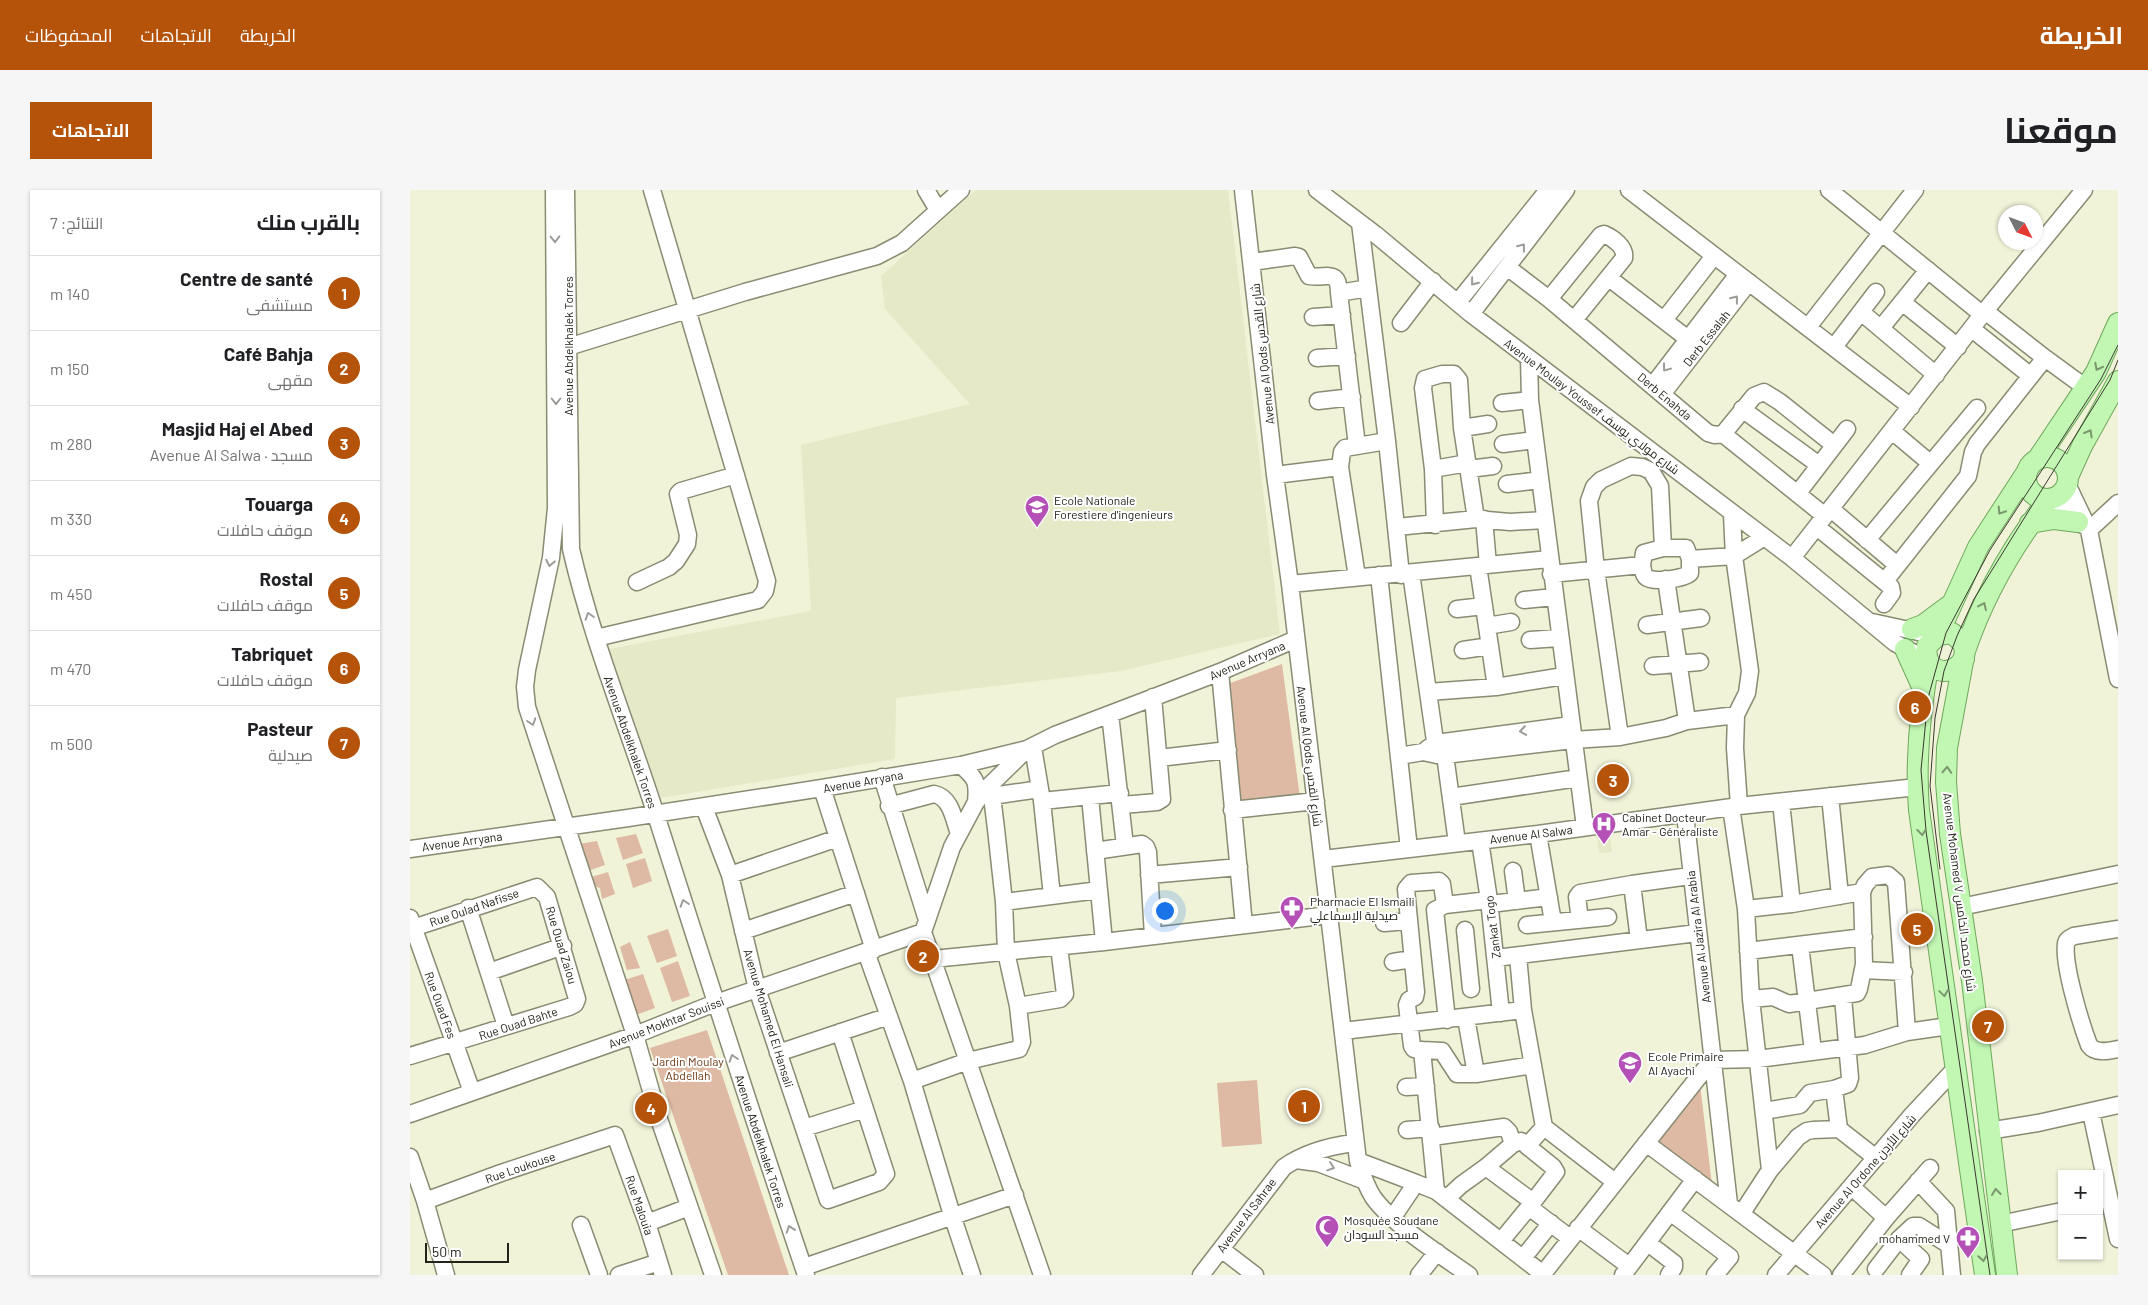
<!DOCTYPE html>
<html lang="ar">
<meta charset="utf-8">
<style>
:root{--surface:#fff;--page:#f6f6f6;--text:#202124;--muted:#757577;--line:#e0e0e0;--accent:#b45309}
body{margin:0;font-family:Barlow,Cairo,sans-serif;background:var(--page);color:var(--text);direction:rtl}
.controls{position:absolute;right:15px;bottom:15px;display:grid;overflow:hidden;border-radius:0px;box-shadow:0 1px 4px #0004}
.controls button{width:45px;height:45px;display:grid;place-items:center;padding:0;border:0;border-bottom:1px solid var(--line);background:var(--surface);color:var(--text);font:25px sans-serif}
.compass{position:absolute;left:1588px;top:15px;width:45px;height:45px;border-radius:50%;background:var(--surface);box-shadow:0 1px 4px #0004;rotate:132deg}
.scale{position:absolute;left:15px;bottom:12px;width:84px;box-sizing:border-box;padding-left:5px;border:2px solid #23231a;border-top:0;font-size:14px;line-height:18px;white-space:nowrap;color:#23231a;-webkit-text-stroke:4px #fff;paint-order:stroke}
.you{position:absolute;left:754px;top:720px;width:18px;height:18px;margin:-12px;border:4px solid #fff;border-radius:50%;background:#1a73e8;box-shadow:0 0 0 8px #1a73e833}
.badge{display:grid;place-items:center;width:32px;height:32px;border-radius:50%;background:var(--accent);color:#fff;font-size:16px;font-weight:700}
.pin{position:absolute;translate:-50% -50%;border:2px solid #fff;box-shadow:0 1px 5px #0006}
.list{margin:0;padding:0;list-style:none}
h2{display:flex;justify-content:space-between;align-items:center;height:65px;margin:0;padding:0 20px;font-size:21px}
h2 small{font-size:16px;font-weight:400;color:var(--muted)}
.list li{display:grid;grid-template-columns:32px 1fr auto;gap:15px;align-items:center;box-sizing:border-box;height:75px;padding:0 20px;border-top:1px solid var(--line)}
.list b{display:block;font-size:19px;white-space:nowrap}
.list p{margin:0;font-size:16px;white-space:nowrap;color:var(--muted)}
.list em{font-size:16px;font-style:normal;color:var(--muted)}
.map{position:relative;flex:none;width:1708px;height:1085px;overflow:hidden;direction:ltr;border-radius:0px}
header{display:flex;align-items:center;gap:30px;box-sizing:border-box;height:70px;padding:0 25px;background:var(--accent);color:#fff}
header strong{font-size:24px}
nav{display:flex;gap:28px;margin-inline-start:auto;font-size:18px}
.intro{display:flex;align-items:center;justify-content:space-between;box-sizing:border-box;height:120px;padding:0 30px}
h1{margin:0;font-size:35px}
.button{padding:12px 22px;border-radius:0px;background:var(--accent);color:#fff;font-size:18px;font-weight:700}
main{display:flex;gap:30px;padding:0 30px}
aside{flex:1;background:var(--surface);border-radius:0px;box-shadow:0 1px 4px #0004}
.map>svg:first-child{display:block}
</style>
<header>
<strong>الخريطة</strong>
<nav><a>الخريطة</a><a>الاتجاهات</a><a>المحفوظات</a></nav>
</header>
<div class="intro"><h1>موقعنا</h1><a class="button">الاتجاهات</a></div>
<main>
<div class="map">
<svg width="1708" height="1085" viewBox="0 0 1708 1085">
<rect width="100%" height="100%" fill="#f1f3d8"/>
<path fill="#e6e9c7" d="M566 0H818L870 444 711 481 486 508 485 569 251 608 199 459 401 421 391 255 560 214 475 119 471 86Z
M1200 646 1202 662 1189 663 1187 647Z"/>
<path fill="#deb9a3" d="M872 474 890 608 831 615 815 495Z
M226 644 233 663 213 670 206 648Z
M187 651 195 675 178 681 169 654Z
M235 668 242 691 223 698 216 674Z
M198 682 205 704 192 709 190 698 180 695 178 688Z
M258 739 267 766 247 773 237 746Z
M220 752 230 778 217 780 210 757Z
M268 771 280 806 262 812 250 778Z
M233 784 245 818 226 825 214 790Z
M297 840 379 1085H318L240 858Z
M847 890 852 954 812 957 807 893Z
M1290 894 1303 1003 1242 957Z"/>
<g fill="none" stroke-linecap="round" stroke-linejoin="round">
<defs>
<path id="minor" d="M144 0 146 318 141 368 117 480 115 497 117 517 225 845 249 929 303 1085
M156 0 161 359C182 450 218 537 246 625 295 779 344 932 396 1085
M516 0 528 20
M833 0 865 285 880 394 948 971C952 984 956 996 963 1007 981 1033 1032 1066 1059 1085
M907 0 965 44 1061 124 1382 368 1485 453 1506 464
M1219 0 1501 217
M1419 0 1573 125
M950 33 977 251 991 385
M842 72 885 66 889 67 899 86C916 89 929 78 929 103
M1097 77 1139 109 1298 243 1305 245 1313 244 1415 326
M1199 88 1278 149
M1139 109 1191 45 1194 44C1203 48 1216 57 1214 68L1164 130
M1048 112 1138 0
M1492 112 1548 157
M1451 122 1526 185
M1061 124 1156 0
M903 127 932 125
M1254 130 1304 66
M991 133 1023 91
M1398 137 1505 0
M1471 138 1518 80
M1562 139 1621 186
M158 157 335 102 467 66 492 53 551 0
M1424 157 1466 102
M907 168 937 166
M1119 168 1120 210 1175 637
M1635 168 1676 198
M1243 195 1328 84
M1253 203 1339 92
M908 211 942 207
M1092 213 1120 210
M1332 219 1409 275
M1052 238 1078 234
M1482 241 1520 273
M1313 244 1344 206 1354 202 1370 212 1424 255
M1093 254 1125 250
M947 256 929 103 958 98
M930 277 947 387
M1023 279 1058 273
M1059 279 1083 276
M865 285 930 277 932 262 935 258 977 251
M1097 294 1130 290
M1657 294 1679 340 1708 489
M1388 303 1437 239
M1642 308 1673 335
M1421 319 1487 375
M1322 325 1324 366 1340 481 1337 503 1326 525 1325 558 1329 616
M1074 329 1078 375
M1025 335 1023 279 1013 198 1015 189 1032 184H1044L1049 190 1052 238 1066 329
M987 337 1066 329 1100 332 1135 330
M1407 337 1481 397 1482 403 1474 414
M1679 340 1708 313
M1457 350 1567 218
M1382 368 1575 121 1674 0
M1232 375C1233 379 1233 385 1236 387 1242 393 1274 389 1280 383V369
M1068 376 1086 497
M1001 383 1027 565
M1141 384 1232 375 1234 363 1253 358H1276L1280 369 1324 366 1353 348
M969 385 999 659
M1256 389 1277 531
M1475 391 1558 286 1563 262 1567 254 1635 168 1575 121
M227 392 259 377 266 371 277 354 278 345 268 304 271 301 326 285
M880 394 1139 369
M1114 410 1144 407
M1047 419 1074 416
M1462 432 1513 443
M1237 435 1291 428
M1077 436 1101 432
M186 448 348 410 355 401 357 391 242 0
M1120 450 1149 448
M1053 460 1080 456
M1243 476 1290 472
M810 482 834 735
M1018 502 1086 497 1154 486
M700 524 715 656
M1210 547 1186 380 1179 311 1184 297 1191 290 1221 276 1232 277 1241 281 1250 296 1253 358
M623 557 630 599
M617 559 577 598 566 612 542 657 513 742 632 1085
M1017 559 1026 553 1161 535
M1035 565 1047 653
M989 566 1013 562 1027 565H1035L1163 550 1210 547 1256 538 1277 531 1326 525
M749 568 818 560
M551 575C566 589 568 591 566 612
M472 587 517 730
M412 598 464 760
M577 598 582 606 586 639 594 712 596 762 608 816
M582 606 630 599 632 611 710 603
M1420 606 1430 706
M680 607 694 752
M1041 607 1168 588
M632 611 642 706
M1371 612 1382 714
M712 615 747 612 752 609 743 507
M479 616 524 604C541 607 544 630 549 644
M294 617 320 685 347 799 418 1010 469 992 476 984 430 842
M1321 617 1336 719 1341 809 1360 980 1332 1023
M822 620 906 611
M1275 624 1319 1014
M1128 644 1143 732
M1070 651 1079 710 1091 823
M0 659 218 628 412 598 551 575 617 559 645 545 810 482 886 449
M685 661 732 654 736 657 738 662 743 746
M913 669 1128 644 1329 616 1507 597
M1103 681 1107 711
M320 685 428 648
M739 685 829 677
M594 712 689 700
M1080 714 1139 707
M1551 717 1708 684
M58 718 96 836
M1336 719 1382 714 1452 702
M0 728 62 902
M1170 730 1167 707 1170 703 1222 694
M974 733 998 731
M1117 735 1198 727
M1708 739 1664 746C1660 748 1656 750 1656 754 1653 775 1671 834 1679 855 1685 864 1698 861 1708 859
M1055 740 1061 799
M333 741 446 703
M1229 750 1222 694 1280 686
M1390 755 1403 861
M1338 761 1454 747
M456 762 502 891 542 1025 562 1085
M1108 766 1113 820 1134 937 1205 992
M1086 768 1287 743
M523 769 694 752 919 725
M983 772 1002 769
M1453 780 1494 782
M79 782 153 756
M1341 809 1363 807 1379 814 1447 803 1449 799 1454 774 1452 702 1455 695 1462 687 1478 685 1486 692 1497 842
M1056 828 1066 884 1123 875
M1037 830 1025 720 1035 715 1079 710
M933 841 1113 820
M1012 860 1032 861 1047 884H1066
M368 863 479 826
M0 866 159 817 165 814 167 809 137 707 127 697 3 738
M1302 870 1348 869 1455 855 1497 842 1539 836
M502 891 558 871 609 859 612 852 608 816 650 809 655 804 649 757
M996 897 1016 896
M1354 921 1390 915 1400 903 1424 899
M1681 922 1708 1049
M0 924 225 845 300 815 513 742
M394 938 455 919
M1429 939 1424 899 1438 894 1440 888 1433 807
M997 940 1021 938
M1578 941 1628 933 1708 915
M1022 947 1094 937 1099 942 1103 954
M1236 953 1413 1085
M0 967 15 1011 36 1085
M886 970 908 973 955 991
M948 971 1006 993
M1076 977 1103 954 1111 951
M1360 980 1388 947 1397 941 1403 940 1429 939 1466 968
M1508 991 1536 1021 1542 1085
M1026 1001 1012 860 1004 859 1002 856 997 815 999 810 1005 807 1006 802 996 699 1001 693 1029 691 1032 694 1035 715
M1036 1009 1051 995 1076 977 1123 1012 1119 1017 1160 1048
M15 1011 91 983 205 945 237 1033 253 1085
M1123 1012 1146 982 1143 977 1117 956 1134 937
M1260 1022 1320 1067 1305 1085
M983 1027 1006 993 1026 1001 1133 1084
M1476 1028 1520 978
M237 1033 279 1017
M1590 1034 1652 1021
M171 1035 189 1085
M1168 1038 1219 1076
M1489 1049 1511 1069 1500 1085
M1091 1051 1119 1017
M1238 1053 1264 1073V1077L1259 1085
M811 1059 845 1085
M1113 1068 1141 1033
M394 1077 605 1005
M1466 1079 1489 1049 1503 1036H1509L1539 1055
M209 1085 249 1072
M791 1085 874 977C896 962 919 956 944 953
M1009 1085 1027 1062
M1132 1085 1302 870
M1213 1085 1285 989
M1366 1085 1502 925 1545 879
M1431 1085 1476 1028 1442 997"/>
<path id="major" d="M1616 288a21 21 0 1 1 42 0a21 21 0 1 1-42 0Z
M1627 270 1686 182 1708 133
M1658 287 1672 256 1708 191
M1620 333 1644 329 1668 332
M1502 439 1513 435 1540 415
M1528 445 1568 357 1618 280
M1495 459 1514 501
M1555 461C1574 405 1603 355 1639 309
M1554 469C1540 490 1513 482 1517 456L1528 445 1542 443 1553 453 1555 461 1537 558 1536 592 1540 644 1562 791 1597 1085
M1519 472C1510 521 1505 570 1509 620L1575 1085"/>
</defs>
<use href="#minor" stroke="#898b73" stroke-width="19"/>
<use href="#major" stroke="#6ea85c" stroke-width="22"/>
<use href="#minor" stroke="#fff" stroke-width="16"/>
<use href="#major" stroke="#c1f6b3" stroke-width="20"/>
<path stroke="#39392e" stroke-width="1" d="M1530 679 1520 596 1525 528 1534 481 1547 446 1564 409 1700 190 1708 170
M1580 1085 1516 641 1511 580 1518 508 1536 443 1580 360 1691 189 1708 155"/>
</g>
<defs><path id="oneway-chevron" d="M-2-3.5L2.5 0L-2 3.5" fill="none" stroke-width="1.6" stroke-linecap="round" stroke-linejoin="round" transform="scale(1.25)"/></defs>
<g stroke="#9c9c98">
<use href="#oneway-chevron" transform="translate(145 49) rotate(89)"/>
<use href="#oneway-chevron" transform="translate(1112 57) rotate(-52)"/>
<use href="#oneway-chevron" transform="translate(1064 92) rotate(129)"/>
<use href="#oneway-chevron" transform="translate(1325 109) rotate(-52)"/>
<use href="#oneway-chevron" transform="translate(1256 178) rotate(127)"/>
<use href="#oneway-chevron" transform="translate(146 211) rotate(90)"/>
<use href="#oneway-chevron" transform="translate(140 373) rotate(101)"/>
<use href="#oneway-chevron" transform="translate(179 426) rotate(-108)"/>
<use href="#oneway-chevron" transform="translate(122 532) rotate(72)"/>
<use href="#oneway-chevron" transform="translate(1113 541) rotate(172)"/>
<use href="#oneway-chevron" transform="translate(274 713) rotate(-108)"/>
<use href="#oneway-chevron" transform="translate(323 868) rotate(-108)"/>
<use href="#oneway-chevron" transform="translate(921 977) rotate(19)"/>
<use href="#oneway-chevron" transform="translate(380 1039) rotate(-109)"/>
</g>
<g stroke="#7a976e">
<use href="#oneway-chevron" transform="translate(1688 177) rotate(118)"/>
<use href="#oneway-chevron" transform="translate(1679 243) rotate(-61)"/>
<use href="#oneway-chevron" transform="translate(1591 321) rotate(123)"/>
<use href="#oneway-chevron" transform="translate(1573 416) rotate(-65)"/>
<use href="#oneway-chevron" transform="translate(1537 580) rotate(-87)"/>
<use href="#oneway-chevron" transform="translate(1512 642) rotate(83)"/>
<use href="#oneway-chevron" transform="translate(1534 803) rotate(82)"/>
<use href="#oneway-chevron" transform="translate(1586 1002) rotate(-97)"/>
<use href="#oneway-chevron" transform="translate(1573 1068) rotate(81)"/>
</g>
<defs>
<symbol id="university-pin" viewBox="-11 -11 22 30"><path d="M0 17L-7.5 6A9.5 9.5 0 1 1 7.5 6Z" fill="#b450b6" stroke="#fff"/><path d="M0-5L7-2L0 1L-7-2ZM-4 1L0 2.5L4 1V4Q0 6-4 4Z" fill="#fff"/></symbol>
<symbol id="hospital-pin" viewBox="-11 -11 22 30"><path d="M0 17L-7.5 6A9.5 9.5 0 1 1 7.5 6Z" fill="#b450b6" stroke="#fff"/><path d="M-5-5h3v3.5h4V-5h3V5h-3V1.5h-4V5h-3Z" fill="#fff"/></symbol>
<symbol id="pharmacy-pin" viewBox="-11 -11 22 30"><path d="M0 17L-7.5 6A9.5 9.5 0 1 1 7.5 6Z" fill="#b450b6" stroke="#fff"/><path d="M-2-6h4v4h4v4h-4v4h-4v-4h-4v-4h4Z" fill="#fff"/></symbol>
<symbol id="school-pin" viewBox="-11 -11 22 30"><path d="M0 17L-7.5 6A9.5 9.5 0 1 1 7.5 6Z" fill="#b450b6" stroke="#fff"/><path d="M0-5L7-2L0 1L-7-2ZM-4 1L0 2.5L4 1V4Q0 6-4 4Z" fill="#fff"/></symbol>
<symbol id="mosque-pin" viewBox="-11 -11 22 30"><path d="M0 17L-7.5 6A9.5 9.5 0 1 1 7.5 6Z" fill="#b450b6" stroke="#fff"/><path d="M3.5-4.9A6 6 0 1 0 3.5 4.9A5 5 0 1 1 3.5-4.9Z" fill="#fff"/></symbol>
</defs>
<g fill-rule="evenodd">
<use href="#university-pin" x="613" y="303" width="28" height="38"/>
<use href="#hospital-pin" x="1180" y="620" width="28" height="38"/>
<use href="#pharmacy-pin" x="868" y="704" width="28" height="38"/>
<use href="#school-pin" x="1206" y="859" width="28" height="38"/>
<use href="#mosque-pin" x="903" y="1023" width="28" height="38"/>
<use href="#pharmacy-pin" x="1544" y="1034" width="28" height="38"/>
</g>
<g text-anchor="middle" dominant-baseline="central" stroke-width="4" stroke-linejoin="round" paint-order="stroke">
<g font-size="12" fill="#23231a" stroke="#fff">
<text transform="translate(1296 148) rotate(-52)">Derb Essalah</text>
<text transform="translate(158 156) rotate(-90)">Avenue Abdelkhalek Torres</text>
<text transform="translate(852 164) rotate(-96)">Avenue Al Qods شارع القدس</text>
<text transform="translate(1255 206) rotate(40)">Derb Enahda</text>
<text transform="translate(1182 216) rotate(37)">Avenue Moulay Youssef شارع مولاي يوسف</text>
<text transform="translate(837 470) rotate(-23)">Avenue Arryana</text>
<text transform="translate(221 552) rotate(71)">Avenue Abdelkhalek Torres</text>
<text transform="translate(900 566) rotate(83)">Avenue Al Qods شارع القدس</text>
<text transform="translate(453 591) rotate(-10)">Avenue Arryana</text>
<text transform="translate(1121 644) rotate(-7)">Avenue Al Salwa</text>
<text transform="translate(52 651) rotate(-8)">Avenue Arryana</text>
<text transform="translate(1550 702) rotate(83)">Avenue Mohamed V شارع محمد الخامس</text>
<text transform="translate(64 717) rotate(-19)">Rue Oulad Nafisse</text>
<text transform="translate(1082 737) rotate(-97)">Zankat Togo</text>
<text transform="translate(1288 747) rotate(-97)">Avenue Al Jazira Al Arabia</text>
<text transform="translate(152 755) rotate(73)">Rue Ouad Zaiou</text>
<text transform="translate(31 815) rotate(70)">Rue Ouad Fes</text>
<text transform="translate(359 828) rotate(73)">Avenue Mohamed El Hansali</text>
<text transform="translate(256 832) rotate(-21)">Avenue Mokhtar Souissi</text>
<text transform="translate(108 833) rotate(-18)">Rue Ouad Bahte</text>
<text transform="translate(351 951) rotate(72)">Avenue Abdelkhalek Torres</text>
<text transform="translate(110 977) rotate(-19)">Rue Loukouse</text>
<text transform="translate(1455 981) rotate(-49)">Avenue Al Ordone شارع الأردن</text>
<text transform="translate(230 1015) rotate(71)">Rue Malouia</text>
<text transform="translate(836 1025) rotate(-53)">Avenue Al Sahrae</text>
</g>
<g font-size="12" fill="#23231a" stroke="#fff" text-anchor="start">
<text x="644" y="310">Ecole Nationale<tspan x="644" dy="14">Forestiere d'ingenieurs</tspan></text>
<text x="1212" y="627">Cabinet Docteur<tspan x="1212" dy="14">Amar - Généraliste</tspan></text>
<text x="900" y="711">Pharmacie El Ismaili<tspan x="900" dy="14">صيدلية الإسماعلي</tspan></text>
<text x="1238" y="866">Ecole Primaire<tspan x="1238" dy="14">Al Ayachi</tspan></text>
<text x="934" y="1030">Mosquée Soudane<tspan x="934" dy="14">مسجد السودان</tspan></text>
<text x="1540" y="1048" text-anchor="end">mohammed V</text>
</g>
<g font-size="12" fill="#6b3812" stroke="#fff">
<text x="278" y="871">Jardin Moulay<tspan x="278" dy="14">Abdellah</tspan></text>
</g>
</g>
</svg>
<div class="controls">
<button>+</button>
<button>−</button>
</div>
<svg class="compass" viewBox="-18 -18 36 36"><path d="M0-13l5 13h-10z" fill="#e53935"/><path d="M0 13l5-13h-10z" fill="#757577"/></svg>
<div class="scale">50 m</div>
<div class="you"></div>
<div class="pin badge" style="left:894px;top:916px">1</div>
<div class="pin badge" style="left:513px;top:766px">2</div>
<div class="pin badge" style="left:1203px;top:590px">3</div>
<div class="pin badge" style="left:241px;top:918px">4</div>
<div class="pin badge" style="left:1507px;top:739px">5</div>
<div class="pin badge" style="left:1505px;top:517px">6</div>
<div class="pin badge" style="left:1578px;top:836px">7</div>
</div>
<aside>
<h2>بالقرب منك<small>النتائج: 7</small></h2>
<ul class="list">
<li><span class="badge">1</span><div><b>Centre de santé</b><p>مستشفى</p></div><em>140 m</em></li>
<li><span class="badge">2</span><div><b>Café Bahja</b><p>مقهى</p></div><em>150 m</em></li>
<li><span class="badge">3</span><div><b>Masjid Haj el Abed</b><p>مسجد · Avenue Al Salwa</p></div><em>280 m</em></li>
<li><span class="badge">4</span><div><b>Touarga</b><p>موقف حافلات</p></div><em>330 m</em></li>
<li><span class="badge">5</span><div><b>Rostal</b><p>موقف حافلات</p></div><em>450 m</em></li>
<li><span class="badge">6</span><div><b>Tabriquet</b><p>موقف حافلات</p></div><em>470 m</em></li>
<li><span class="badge">7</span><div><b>Pasteur</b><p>صيدلية</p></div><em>500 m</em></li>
</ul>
</aside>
</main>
